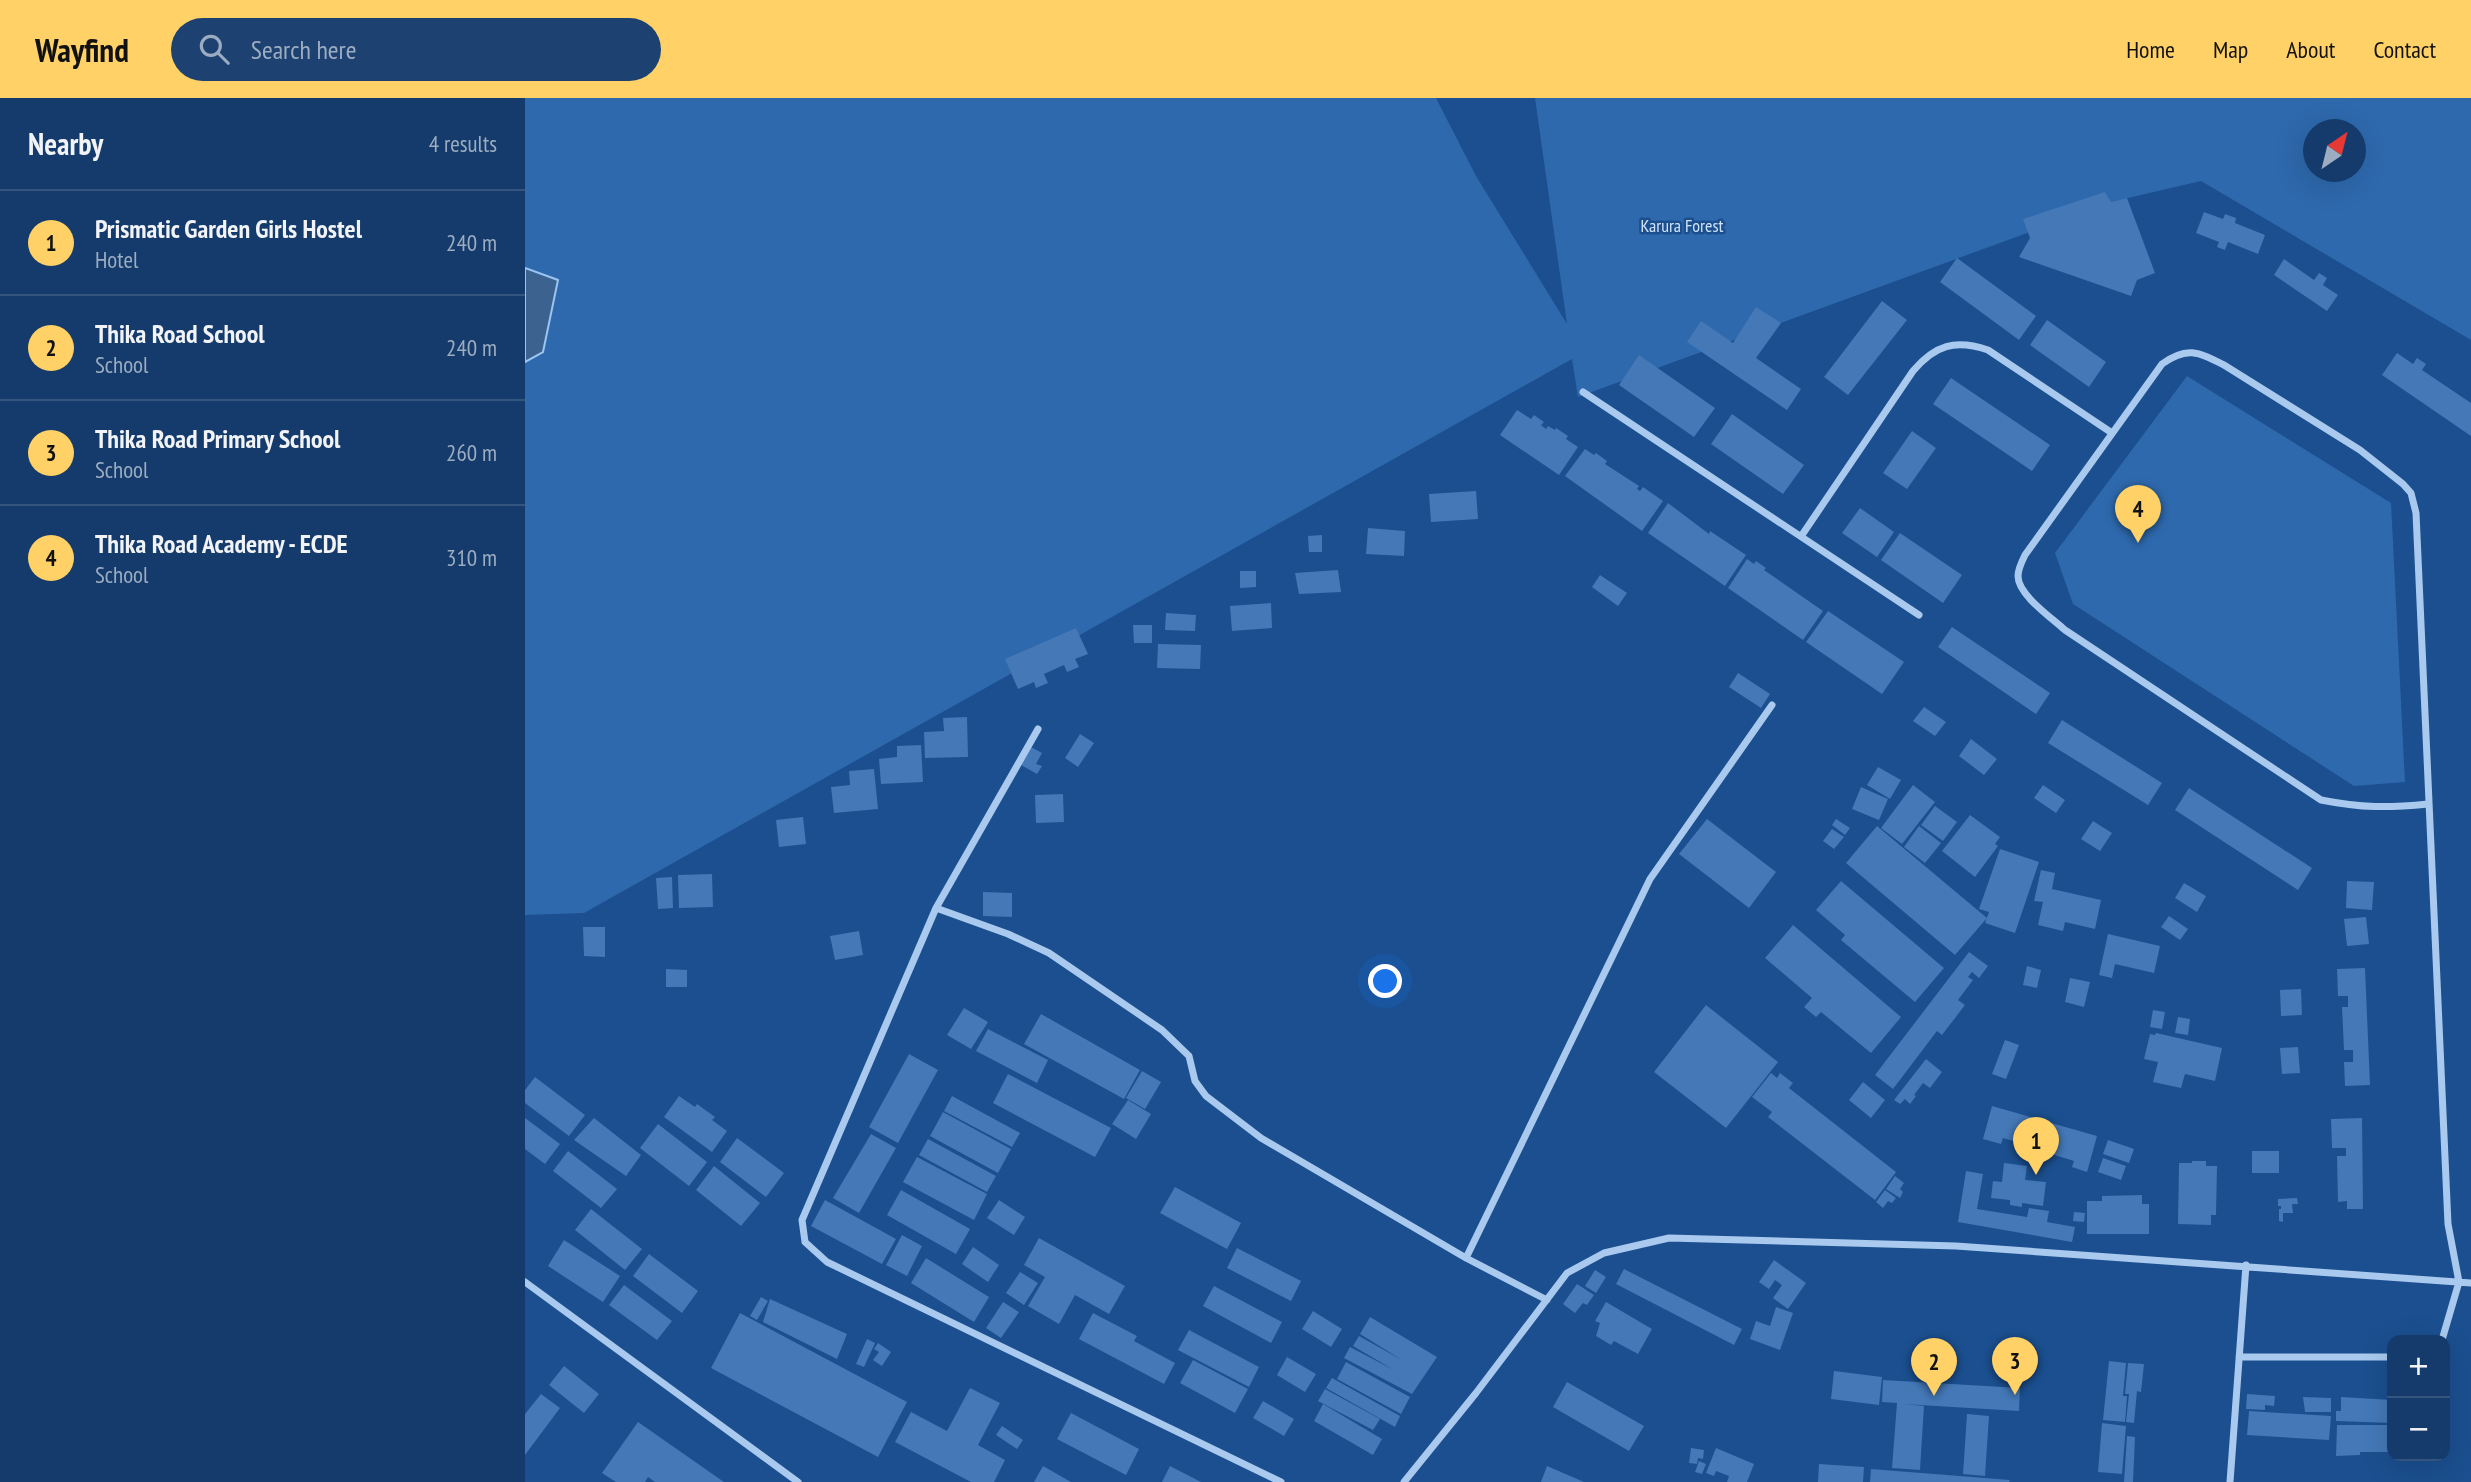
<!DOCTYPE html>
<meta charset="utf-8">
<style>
:root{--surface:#143b6b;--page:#1d4271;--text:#f1f3f6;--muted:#9dadc1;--line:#33557e;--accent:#ffd166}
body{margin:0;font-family:"PT Sans Narrow",sans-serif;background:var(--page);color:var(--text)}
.controls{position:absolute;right:21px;bottom:21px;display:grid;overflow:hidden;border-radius:14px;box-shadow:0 7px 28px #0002}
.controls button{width:63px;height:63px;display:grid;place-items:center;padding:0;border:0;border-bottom:2px solid var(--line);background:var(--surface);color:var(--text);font:35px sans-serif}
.compass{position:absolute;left:1778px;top:21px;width:63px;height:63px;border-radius:50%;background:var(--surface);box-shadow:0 7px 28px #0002;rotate:35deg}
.you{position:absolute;left:861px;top:884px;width:24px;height:24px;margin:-18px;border:5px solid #fff;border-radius:50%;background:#1a73e8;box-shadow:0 0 0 10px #1a73e833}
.badge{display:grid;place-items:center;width:46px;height:46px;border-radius:50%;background:var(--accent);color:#111;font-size:23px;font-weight:700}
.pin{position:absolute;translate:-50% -58px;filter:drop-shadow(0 2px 4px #0008)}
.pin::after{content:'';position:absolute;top:37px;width:24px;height:21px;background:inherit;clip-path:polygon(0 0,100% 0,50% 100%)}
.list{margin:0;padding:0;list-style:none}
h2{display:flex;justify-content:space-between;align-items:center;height:91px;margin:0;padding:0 28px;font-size:30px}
h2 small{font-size:23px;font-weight:400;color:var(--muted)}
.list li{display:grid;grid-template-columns:46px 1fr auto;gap:21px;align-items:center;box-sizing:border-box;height:105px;padding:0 28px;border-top:2px solid var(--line)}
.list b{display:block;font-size:26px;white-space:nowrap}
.list p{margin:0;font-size:23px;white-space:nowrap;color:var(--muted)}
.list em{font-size:23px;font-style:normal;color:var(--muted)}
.icon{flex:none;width:38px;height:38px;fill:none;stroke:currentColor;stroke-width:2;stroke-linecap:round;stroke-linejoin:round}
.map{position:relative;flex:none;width:1946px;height:1384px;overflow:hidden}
header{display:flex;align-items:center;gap:42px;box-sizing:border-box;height:98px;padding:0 35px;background:var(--accent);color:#111}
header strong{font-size:33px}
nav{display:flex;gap:38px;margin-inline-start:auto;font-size:24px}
.search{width:490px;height:63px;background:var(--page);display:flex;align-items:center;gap:18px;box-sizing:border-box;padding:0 24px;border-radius:38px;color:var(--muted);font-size:26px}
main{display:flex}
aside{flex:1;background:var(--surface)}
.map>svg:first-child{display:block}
</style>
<header>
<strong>Wayfind</strong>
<div class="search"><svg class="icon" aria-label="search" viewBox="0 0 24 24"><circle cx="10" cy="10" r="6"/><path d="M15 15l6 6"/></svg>Search here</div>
<nav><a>Home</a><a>Map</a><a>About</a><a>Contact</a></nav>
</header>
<main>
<aside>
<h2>Nearby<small>4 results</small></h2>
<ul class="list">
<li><span class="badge">1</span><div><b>Prismatic Garden Girls Hostel</b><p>Hotel</p></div><em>240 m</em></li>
<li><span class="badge">2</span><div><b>Thika Road School</b><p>School</p></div><em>240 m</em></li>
<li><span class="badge">3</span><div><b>Thika Road Primary School</b><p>School</p></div><em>260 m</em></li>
<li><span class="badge">4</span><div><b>Thika Road Academy - ECDE</b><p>School</p></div><em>310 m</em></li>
</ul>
</aside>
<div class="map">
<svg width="1946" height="1384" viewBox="0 0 1946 1384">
<rect width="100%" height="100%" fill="#1b4f8f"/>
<path fill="#2e69ad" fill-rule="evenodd" d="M0 0H911L951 78 1042 226 1010 0H1946V242L1676 83 1590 103 1053 299 1047 261 59 815 0 817ZM1788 32H1830V74H1788Z
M1662 278 1866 405 1880 684 1829 688 1548 506 1530 455Z"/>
<path fill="#3c6290" stroke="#9cc4f0" stroke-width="2" d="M0 170 33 182 18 254 0 264Z"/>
<path fill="#4478b7" d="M1580 94 1586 104 1602 100 1630 175 1612 182 1606 198 1494 159 1505 140 1498 121Z
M1679 114 1698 121 1700 116 1711 120 1710 125 1740 137 1733 156 1703 144 1700 152 1692 149 1694 144 1671 135Z
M1432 160 1511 218 1494 242 1415 184Z
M1759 161 1789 182 1794 175 1802 180 1798 187 1813 197 1802 213 1749 177Z
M1357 203 1382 222 1323 297 1299 279Z
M1231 209 1256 225 1231 260 1276 291 1262 312 1162 244 1176 223 1208 245Z
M1522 222 1581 264 1564 289 1505 247Z
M1872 255 1888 266 1892 260 1901 266 1897 272 1946 305V338L1857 277Z
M1114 257 1190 310 1169 339 1094 287Z
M1426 280 1525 347 1507 373 1408 306Z
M992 312 1006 321 1009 317 1019 324 1016 327 1021 331 1023 328 1030 332 1031 330 1043 338 1041 341 1053 349 1034 377 975 337Z
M1207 316 1279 367 1258 396 1186 346Z
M1387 333 1411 350 1382 391 1358 375Z
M1060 351 1069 357 1071 355 1082 363 1080 366 1114 388 1112 391 1115 393 1118 389 1138 403 1117 433 1040 378Z
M951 393 953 421 906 424 904 396Z
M1143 405 1184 436 1185 433 1221 457 1200 488 1123 435Z
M1335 410 1369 434 1352 459 1317 435Z
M843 430 880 433 879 458 841 456Z
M1375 435 1437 477 1418 505 1356 462Z
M797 437V454H784L783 438Z
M1222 461 1229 466 1231 463 1241 470 1239 472 1298 513 1278 542 1203 490Z
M813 472 816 494 774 496 770 475Z
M715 473H731V489L715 490Z
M1075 477 1102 495 1093 508 1067 489Z
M746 505 747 530 707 533 705 508Z
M1303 513 1379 564 1357 596 1281 544Z
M641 515 671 517 670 533 640 532Z
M608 527H627V545H609Z
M1427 529 1525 595 1511 616 1413 549Z
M551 530 563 556 550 561 554 569 542 574 539 567 519 576 523 585 511 590 509 584 493 591 480 561Z
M633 546 676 547 675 571 632 570Z
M1213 575 1245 596 1236 610 1204 589Z
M1399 609 1421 624 1410 638 1388 623Z
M442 619 443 659 400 660 399 634 419 633 418 620Z
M1537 622 1637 685 1623 707 1523 645Z
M555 636 569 645 553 669 540 660Z
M1446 641 1472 661 1459 677 1434 658Z
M396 647 398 684 356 686 354 661 372 659V648Z
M506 649 517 655 511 666 517 668 512 676 496 667Z
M1353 669 1376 682 1365 701 1342 687Z
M349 671 353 711 309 715 306 689 325 687 324 673Z
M1388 687 1410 704 1377 746 1356 730Z
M1518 687 1540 702 1531 715 1509 700Z
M1336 689 1363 701 1354 722 1327 711Z
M1664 690 1787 770 1773 792 1650 712Z
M538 696 539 724 511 725 510 697Z
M1410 708 1432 724 1418 743 1396 727Z
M1445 717 1475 739 1470 746 1473 748 1450 779 1417 753Z
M278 719 281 746 254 749 251 722Z
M1182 721 1251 774 1224 810 1154 756Z
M1311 721 1325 730 1320 737 1307 727Z
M1568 723 1587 735 1575 753 1556 741Z
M1352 728 1462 820 1430 857 1321 765Z
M1394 728 1416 745 1400 765 1379 749Z
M1307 731 1319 739 1309 751 1298 743Z
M1475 751 1514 764 1490 835 1460 825 1464 814 1454 811Z
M1516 772 1530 775 1527 791 1576 802 1570 831 1540 824 1538 833 1513 827 1518 804 1509 803Z
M187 776 188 809 154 810 153 777Z
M147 779 148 810 133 811 131 780Z
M1316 783 1419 870 1390 904 1316 842 1320 837 1291 812Z
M1822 783 1849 784 1847 812 1821 810Z
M1659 785 1681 798 1672 814 1650 800Z
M458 794 487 795V819L458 818Z
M1644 818 1663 831 1655 842 1636 829Z
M1841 819 1844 846 1822 848 1819 821Z
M1268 827 1376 919 1346 955 1296 914 1291 919 1279 909 1287 900 1240 860Z
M58 829H80V859L59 858Z
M334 833 338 857 310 862 305 838Z
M1583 836 1635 848 1629 875 1590 866 1587 880 1574 877Z
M1444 854 1463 868 1454 880 1447 874 1443 879 1448 882 1433 902 1440 907 1417 937 1412 933 1368 991 1350 977Z
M1502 868 1516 872 1512 890 1498 887Z
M1840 870 1845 987 1820 988 1819 964H1828V952H1819L1817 909H1823V898H1813L1812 871Z
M141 871 162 872V889H141Z
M1545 880 1565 884 1559 909 1540 904Z
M1776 891 1777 917 1756 918 1755 892Z
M1181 907 1253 964 1201 1030 1129 974Z
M439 910 463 924 446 951 422 937Z
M1628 912 1640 914 1637 931 1625 929Z
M516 916 615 972 599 1001 499 946Z
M1653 919 1665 921 1663 937 1650 935Z
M463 931 523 962 512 985 451 953Z
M1631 935 1697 950 1690 983 1660 976 1656 990 1628 984 1633 964 1619 961 1625 936 1630 937Z
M1480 942 1494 947 1481 981 1467 976Z
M1773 949 1775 975 1757 976 1755 950Z
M384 956 413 972 373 1045 344 1029Z
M1401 961 1417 974 1405 990 1398 985 1389 997 1391 998 1385 1006 1380 1001 1375 1006 1369 1002Z
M617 973 636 984 620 1011 601 1000Z
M1246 975 1252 980 1255 975 1268 985 1264 990 1371 1074 1350 1102 1243 1019 1247 1014 1227 999Z
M483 976 586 1030 570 1059 468 1005Z
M10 979 60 1017 44 1038 0 1005V992Z
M1338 984 1360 1002 1346 1020 1324 1002Z
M154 998 170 1009 172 1006 190 1019 187 1022 202 1033 187 1054 139 1019Z
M427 998 495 1035 487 1049 419 1013Z
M603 1002 626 1016 611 1041 587 1026Z
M1467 1008 1572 1038 1562 1074 1547 1069 1549 1063 1523 1055 1521 1061 1504 1056 1506 1048 1478 1040 1476 1046 1458 1041Z
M418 1014 486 1051 473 1075 405 1038Z
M0 1020 35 1046 20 1066 0 1051Z
M69 1020 116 1057 101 1078 49 1042Z
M1837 1020 1838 1111H1822V1103L1813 1104 1812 1058H1821V1050H1807L1806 1021Z
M133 1026 182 1064 164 1088 115 1050Z
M346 1036 371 1050 334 1115 308 1100Z
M212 1040 259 1075 241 1099 195 1064Z
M403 1041 471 1078 462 1094 394 1057Z
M1583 1042 1609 1051 1604 1065 1578 1056Z
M43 1053 92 1091 76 1110 28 1073Z
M1727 1053H1754V1075H1727Z
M392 1059 462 1096 449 1122 378 1084Z
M1578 1060 1601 1068 1596 1082 1573 1074Z
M1667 1063H1681V1068H1692L1691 1117H1686V1127L1653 1126 1654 1065H1667Z
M1479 1065 1502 1068 1500 1082 1521 1084 1518 1108 1497 1105V1109L1485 1107V1102L1466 1100 1468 1083 1477 1084Z
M189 1068 235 1105 216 1128 171 1092Z
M1441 1073 1458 1076 1452 1111 1502 1119 1504 1110 1524 1113 1522 1124 1550 1129 1547 1144 1433 1124Z
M1370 1078 1379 1085 1375 1091 1378 1094 1375 1100 1361 1091Z
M650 1089 716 1125 702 1151 635 1115Z
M376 1092 445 1131 431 1156 362 1117Z
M1360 1092 1371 1100 1367 1105 1363 1103 1358 1110 1351 1104Z
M1617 1097V1106H1624V1136H1562V1103H1577V1098Z
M1772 1100 1773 1106H1767L1768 1115H1758V1124L1754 1123V1111H1756V1108H1753V1101Z
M300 1102 371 1141 357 1166 286 1128Z
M474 1102 500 1119 489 1137 462 1120Z
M66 1111 117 1151 100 1172 50 1132Z
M1549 1114 1560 1115 1559 1124 1548 1123Z
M377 1137 397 1148 382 1178 361 1167Z
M514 1140 600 1188 584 1216 550 1197 534 1226 503 1208 520 1179 499 1167Z
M39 1142 95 1178 78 1204 23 1168Z
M448 1149 474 1167 463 1184 437 1166Z
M712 1150 776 1183 766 1203 702 1170Z
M124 1156 173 1193 157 1215 108 1178Z
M401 1160 464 1199 449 1224 386 1185Z
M1249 1162 1281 1185 1263 1211 1248 1200 1257 1187 1250 1182 1244 1191 1234 1184Z
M1099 1171 1217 1231 1209 1247 1091 1186Z
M1070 1172 1081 1179 1071 1195 1060 1188Z
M495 1174 513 1185 499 1207 481 1195Z
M1052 1186 1069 1197 1062 1207 1058 1205 1050 1215 1038 1206Z
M99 1187 147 1223 132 1242 84 1207Z
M689 1188 757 1224 746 1245 678 1208Z
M236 1199 243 1203 232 1222 225 1218Z
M245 1201 322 1236 312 1261 238 1224Z
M478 1204 494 1214 476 1240 461 1230Z
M1081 1204 1127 1231 1113 1256 1089 1243 1086 1247 1071 1238 1075 1225 1070 1223Z
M1251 1209 1268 1215 1255 1252 1225 1241 1231 1223 1245 1228Z
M788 1213 817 1231 806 1249 777 1231Z
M215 1215 382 1304 353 1359 186 1270Z
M568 1215 612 1238 609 1243 650 1265 639 1286 554 1241Z
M845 1219 912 1259 887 1296 819 1260 825 1249 869 1272 828 1248 834 1238 877 1262 835 1236Z
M664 1232 734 1269 724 1289 653 1252Z
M342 1241 350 1245 339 1269 331 1266Z
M353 1245 366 1254 357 1268 348 1262 354 1254 349 1251Z
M762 1259 791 1276 780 1294 752 1277Z
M668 1262 723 1291 710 1315 655 1285Z
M1584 1263 1601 1265 1598 1298H1602L1600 1324 1578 1322Z
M821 1264 885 1299 876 1316 812 1281Z
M1603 1265 1619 1266 1616 1294 1612 1293 1609 1325 1601 1324 1604 1296H1600Z
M39 1268 74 1296 59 1315 24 1287Z
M1309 1273 1357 1279 1354 1307 1306 1301Z
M807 1280 875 1318 870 1329 801 1290Z
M1358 1282 1495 1290 1494 1313 1378 1306 1399 1308 1395 1372 1367 1370 1372 1305 1357 1304Z
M1042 1284 1119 1328 1104 1353 1028 1309Z
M445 1290 475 1305 453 1347 480 1362 469 1384H446L370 1344 386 1314 422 1333Z
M800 1291 855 1321 848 1332 793 1303Z
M16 1296 35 1310 0 1357V1316Z
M1722 1296 1750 1298 1749 1308 1740 1307V1312L1721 1311Z
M1778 1299 1806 1300V1314H1780Z
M1816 1299 1867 1302V1325L1811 1323V1313H1816Z
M738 1303 769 1321 759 1338 728 1320Z
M798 1306 857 1341 848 1357 789 1323Z
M1724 1313 1806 1318 1804 1342 1722 1337Z
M546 1315 614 1351 601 1377 532 1341Z
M1442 1316 1464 1318 1460 1378 1438 1376Z
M113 1324 199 1384H130L123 1379 120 1384H91L77 1375Z
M1577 1325 1601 1328 1597 1376 1573 1374Z
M1812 1327H1867V1354H1835V1357L1811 1358Z
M477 1328 498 1342 492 1351 471 1337Z
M1602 1338 1610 1339 1608 1384H1599Z
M1166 1350 1179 1352 1178 1361 1173 1360 1172 1366 1164 1365Z
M1191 1350 1229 1366 1222 1384H1202L1204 1378 1191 1373 1189 1378 1181 1375Z
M1174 1363 1181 1366 1177 1376 1170 1374Z
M1294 1366 1339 1369 1338 1384H1293Z
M518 1368 546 1384H509Z
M645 1368 676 1384H637Z
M1022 1368 1059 1384H1016Z
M1346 1371 1485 1382 1484 1384H1345Z"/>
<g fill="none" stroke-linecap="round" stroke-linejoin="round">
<path stroke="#a9c9ee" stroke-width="7" d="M1058 294 1394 517
M1277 437 1388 273C1410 247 1430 241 1463 252L1587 335
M513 631 411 810 277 1122 280 1144 302 1164 756 1384
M1903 706C1862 710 1837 710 1796 702L1540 532C1527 520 1493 497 1493 478 1493 471 1497 463 1500 457L1637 266C1662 248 1673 254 1699 267L1835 352 1878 386 1886 395 1891 415 1923 1126 1934 1184 1917 1242
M411 810 483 836 524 855 637 932 664 958 670 983 681 998 736 1040 941 1160 1022 1202
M941 1160 1125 781 1247 607
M0 1184 273 1384
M1714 1259H1867
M879 1384 951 1295 1042 1175 1079 1155 1144 1140 1431 1148 1946 1185
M1705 1384 1721 1167"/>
</g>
<g text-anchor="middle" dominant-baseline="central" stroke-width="5" stroke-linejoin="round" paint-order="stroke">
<g font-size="18" fill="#cfe3fa" stroke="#1b4f8f">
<text x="1157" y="127">Karura Forest</text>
</g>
</g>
</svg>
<div class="controls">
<button>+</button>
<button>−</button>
</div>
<svg class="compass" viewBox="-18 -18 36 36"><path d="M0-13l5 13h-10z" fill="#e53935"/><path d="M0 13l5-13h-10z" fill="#9dadc1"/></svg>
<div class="you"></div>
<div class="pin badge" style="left:1511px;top:1077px">1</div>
<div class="pin badge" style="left:1409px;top:1298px">2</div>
<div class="pin badge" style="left:1490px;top:1297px">3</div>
<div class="pin badge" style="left:1613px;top:445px">4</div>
</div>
</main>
